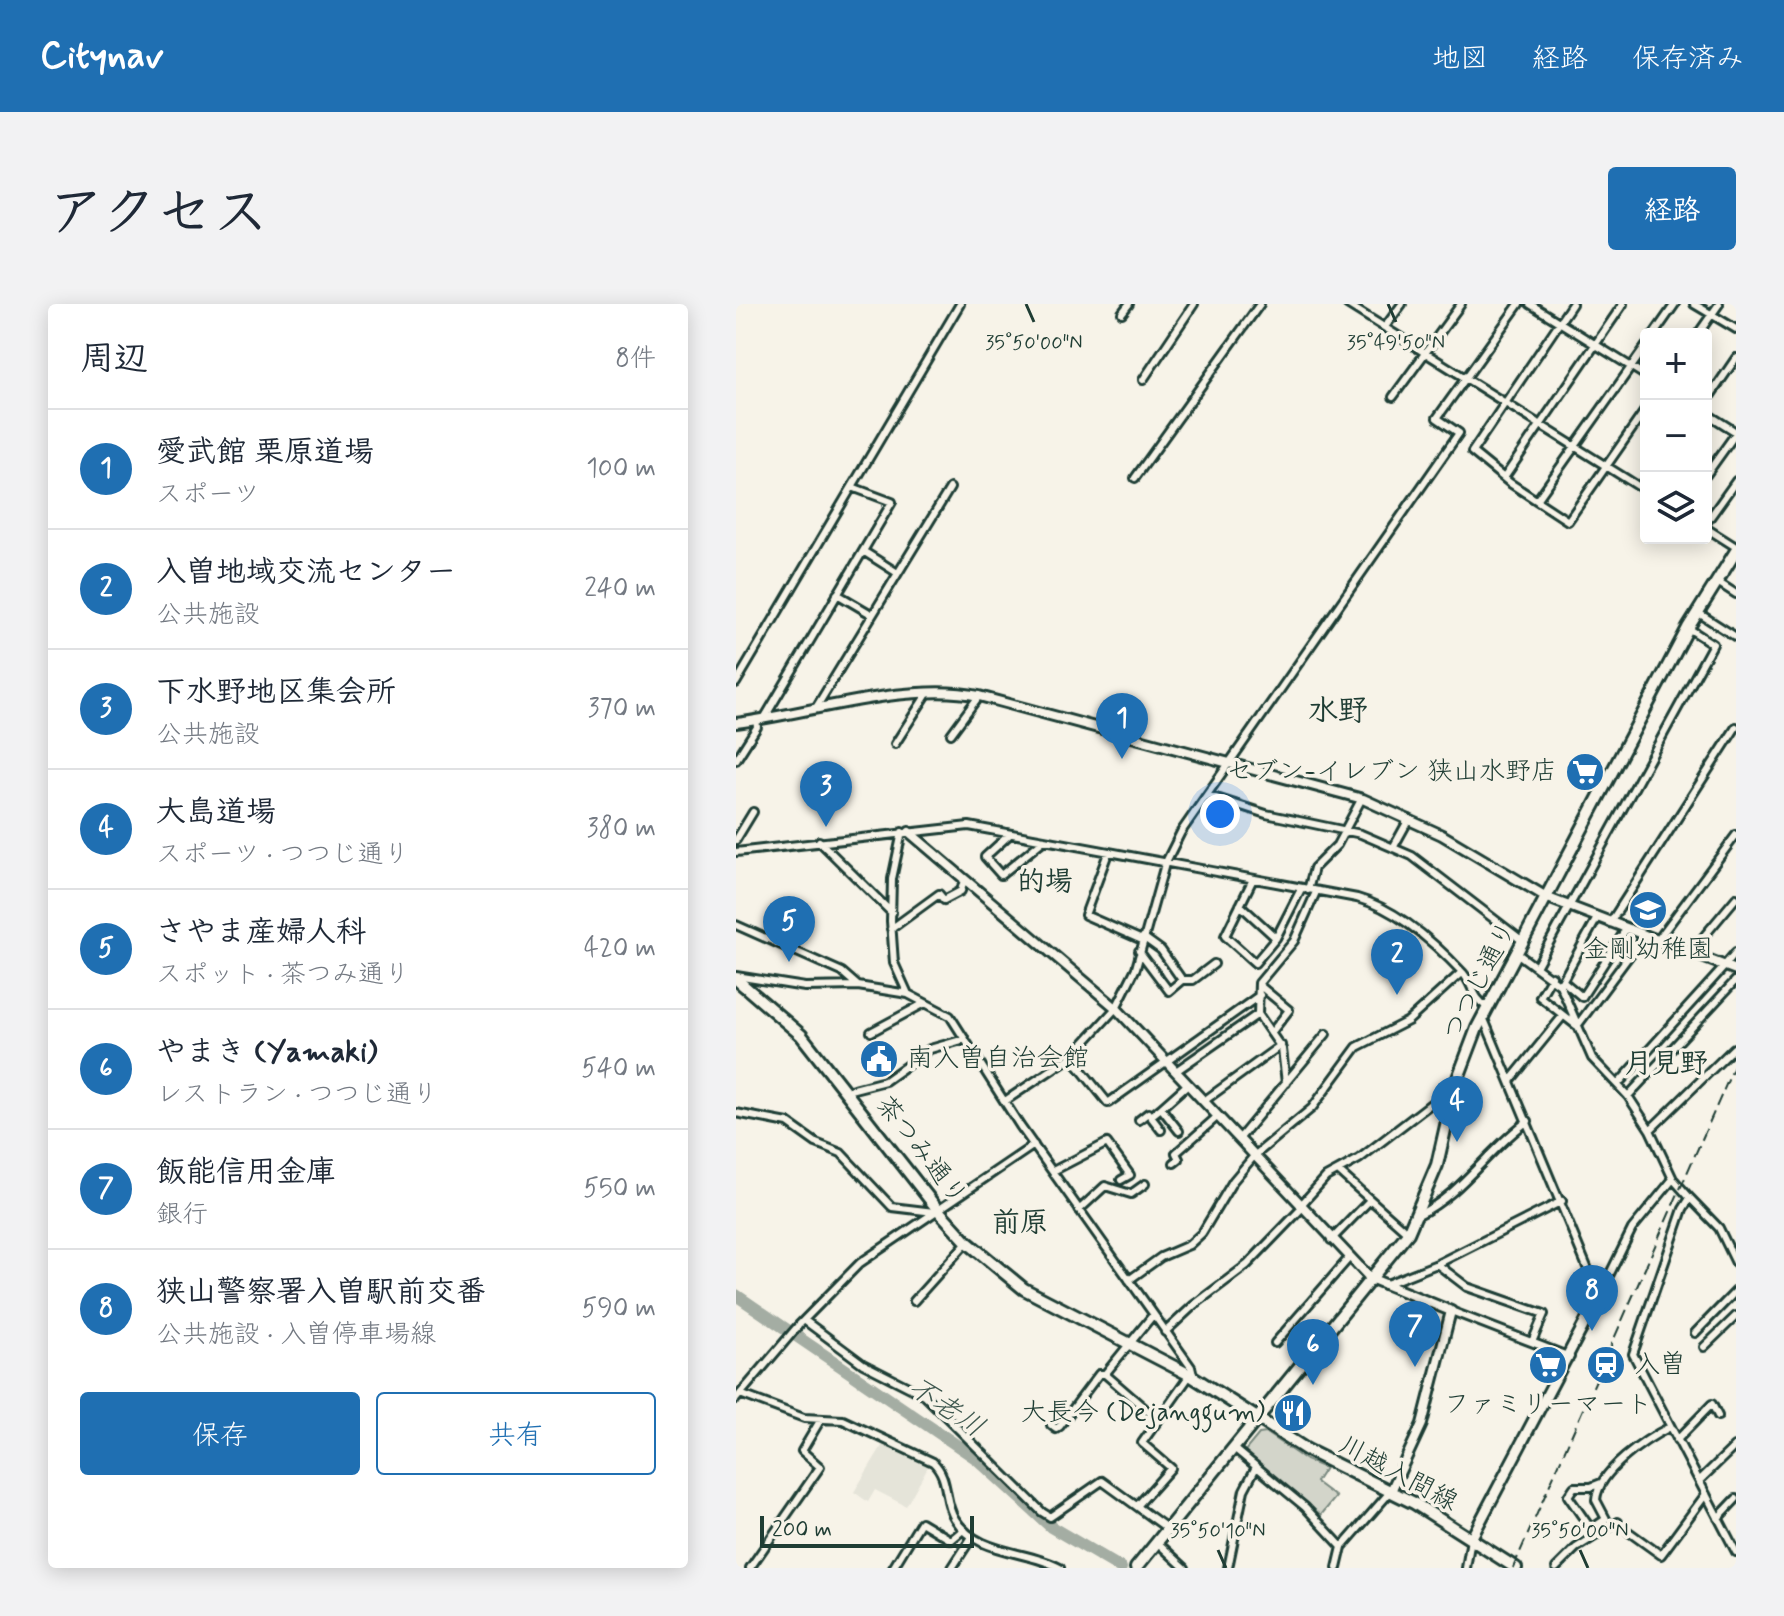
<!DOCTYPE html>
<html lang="ja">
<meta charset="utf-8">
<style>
:root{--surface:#fff;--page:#f2f2f3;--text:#1f2937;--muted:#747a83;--line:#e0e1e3;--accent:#1f6fb2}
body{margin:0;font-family:Mynerve,"Klee One",sans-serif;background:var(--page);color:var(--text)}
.controls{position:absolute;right:24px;top:24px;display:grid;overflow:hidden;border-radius:8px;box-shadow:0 4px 20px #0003}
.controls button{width:72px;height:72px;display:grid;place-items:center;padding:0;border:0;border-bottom:2px solid var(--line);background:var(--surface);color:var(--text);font:40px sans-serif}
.scale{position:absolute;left:24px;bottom:20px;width:214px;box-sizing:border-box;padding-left:8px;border:4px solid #1f3d34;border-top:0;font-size:22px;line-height:28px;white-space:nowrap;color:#1f3d34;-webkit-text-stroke:6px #f7f3e8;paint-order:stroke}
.you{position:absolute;left:484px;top:510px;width:28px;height:28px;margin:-20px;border:6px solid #fff;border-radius:50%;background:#1a73e8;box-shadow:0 0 0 12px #1a73e833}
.badge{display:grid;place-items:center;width:52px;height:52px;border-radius:50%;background:var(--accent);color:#fff;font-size:26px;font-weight:700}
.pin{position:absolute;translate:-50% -66px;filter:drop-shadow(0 2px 4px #0008)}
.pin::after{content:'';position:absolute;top:42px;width:28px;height:24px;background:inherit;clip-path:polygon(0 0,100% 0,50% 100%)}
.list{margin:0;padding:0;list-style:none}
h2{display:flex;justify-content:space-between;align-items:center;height:104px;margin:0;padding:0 32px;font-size:34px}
h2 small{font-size:26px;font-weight:400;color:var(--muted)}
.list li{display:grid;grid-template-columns:52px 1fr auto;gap:24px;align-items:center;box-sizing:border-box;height:120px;padding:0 32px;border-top:2px solid var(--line)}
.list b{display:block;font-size:30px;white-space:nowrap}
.list p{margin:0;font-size:26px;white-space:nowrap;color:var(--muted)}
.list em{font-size:26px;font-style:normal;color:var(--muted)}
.actions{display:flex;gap:16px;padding:24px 32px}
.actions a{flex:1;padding:18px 0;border:2px solid var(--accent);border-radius:8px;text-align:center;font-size:28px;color:var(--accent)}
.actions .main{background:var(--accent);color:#fff}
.icon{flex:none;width:44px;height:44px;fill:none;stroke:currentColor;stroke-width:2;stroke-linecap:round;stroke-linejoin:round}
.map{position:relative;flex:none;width:1000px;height:1264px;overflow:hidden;border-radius:8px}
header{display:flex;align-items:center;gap:48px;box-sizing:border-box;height:112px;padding:0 40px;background:var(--accent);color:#fff}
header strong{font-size:38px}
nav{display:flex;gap:44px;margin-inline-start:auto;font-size:28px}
.intro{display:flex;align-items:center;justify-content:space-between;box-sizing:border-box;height:192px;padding:0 48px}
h1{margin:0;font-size:56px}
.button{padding:20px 36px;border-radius:8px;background:var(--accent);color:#fff;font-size:28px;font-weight:700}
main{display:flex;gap:48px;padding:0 48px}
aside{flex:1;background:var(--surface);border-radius:8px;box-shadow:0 4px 20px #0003}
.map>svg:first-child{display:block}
</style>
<header>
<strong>Citynav</strong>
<nav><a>地図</a><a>経路</a><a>保存済み</a></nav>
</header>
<div class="intro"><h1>アクセス</h1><a class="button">経路</a></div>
<main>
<aside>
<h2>周辺<small>8件</small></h2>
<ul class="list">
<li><span class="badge">1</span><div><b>愛武館 栗原道場</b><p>スポーツ</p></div><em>100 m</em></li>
<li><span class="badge">2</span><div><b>入曽地域交流センター</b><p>公共施設</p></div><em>240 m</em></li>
<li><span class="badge">3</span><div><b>下水野地区集会所</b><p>公共施設</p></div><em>370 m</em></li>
<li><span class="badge">4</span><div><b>大島道場</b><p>スポーツ · つつじ通り</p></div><em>380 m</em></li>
<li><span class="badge">5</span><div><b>さやま産婦人科</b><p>スポット · 茶つみ通り</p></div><em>420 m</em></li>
<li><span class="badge">6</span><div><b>やまき (Yamaki)</b><p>レストラン · つつじ通り</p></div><em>540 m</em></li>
<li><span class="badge">7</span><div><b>飯能信用金庫</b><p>銀行</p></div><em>550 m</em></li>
<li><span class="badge">8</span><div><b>狭山警察署入曽駅前交番</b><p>公共施設 · 入曽停車場線</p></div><em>590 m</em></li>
</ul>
<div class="actions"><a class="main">保存</a><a>共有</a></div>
</aside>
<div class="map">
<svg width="1000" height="1264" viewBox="0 0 1000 1264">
<rect width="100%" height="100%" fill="#f7f3e8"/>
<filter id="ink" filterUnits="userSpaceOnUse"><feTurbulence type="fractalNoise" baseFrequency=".0125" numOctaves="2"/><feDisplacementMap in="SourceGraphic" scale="16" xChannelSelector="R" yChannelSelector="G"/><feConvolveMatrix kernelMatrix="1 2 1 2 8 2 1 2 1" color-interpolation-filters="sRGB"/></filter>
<g filter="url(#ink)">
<path fill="#e5e4d9" d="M149 1137 194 1159 170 1202 139 1186 132 1198 118 1188Z"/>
<path fill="#d3d5ca" stroke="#79897f" stroke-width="2" d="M530 1129 570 1156 589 1164 580 1178 600 1193 585 1211 508 1148 523 1130Z"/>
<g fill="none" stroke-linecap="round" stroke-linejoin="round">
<path stroke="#a4ada3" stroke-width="12" d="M0 991 241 1155 315 1223 385 1264"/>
<defs>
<path id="minor" d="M611 0 910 187
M794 0 910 72
M836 0 736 148 774 179 832 217 910 105
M958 0 1000 25
M386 9 393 0
M649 23 666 0
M918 30 939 0
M962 30 983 0
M407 76 458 0
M657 93 725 0
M970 98 1000 54
M970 109 1000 128
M970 171 1000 129
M399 174 524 0
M768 174 887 0
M801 196 910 42
M970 219 1000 177
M970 224 1000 243
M127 247 160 268
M980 277 1000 290
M101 290 135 310
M961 308 1000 333
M0 379 224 0
M81 402 214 184
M29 413 156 198 116 183
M215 430 243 392
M159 440 191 390
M0 456 21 423 20 415
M471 491 530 510 625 530 676 552 788 638
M166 528 156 575 155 617 158 659 172 690 214 712 284 822 455 1063 457 1071
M274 530 249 553 265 571 308 536
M0 536 17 508
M83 537 156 609
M657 544 673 515
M0 548 233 522 621 594C661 605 698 638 727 669 737 681 737 695 751 703
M372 549 349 611 406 636
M517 575 489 632 519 659 540 634 565 585
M572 586 578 564 601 541 626 494
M504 601 540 634
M861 614 824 681 856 754 892 792 914 826 937 875 954 894
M874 619 1000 423
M0 621 106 668 122 682
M155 625 203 590 208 596 225 587 228 576
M407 633 425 646 446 676H457L478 660
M921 637 1000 531
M403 647 433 687 446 676
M954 649 1000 594
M782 650 824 681
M801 661 977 340 952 324
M988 662 1000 648
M0 672 69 683 122 682 172 690
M816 672 804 693 841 722 908 632
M827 677 846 693 890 625
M523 681 553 706 535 729
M522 710 546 745 550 779
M747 713 863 992
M135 728 189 699
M335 753 372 799 524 691
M440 767 522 710 523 679 558 637 580 588
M774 777 826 713
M882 780 989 662
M110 787 149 777 194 745 229 735
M892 792 1000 676
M269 797 335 753 380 704 400 664 429 560 445 528 723 129 701 114 783 0
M468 797 545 741
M425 804 452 780
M0 809 52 819 80 839 105 849 156 903 198 908
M415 812 425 804 443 827
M403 816 412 809 425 826
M914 826 998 744
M503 835 590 730
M438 859 443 855 440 849 482 812
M317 867 371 839 394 871 385 876
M602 867 672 929
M564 902 590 873 623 855 718 782
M343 906 369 882 395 890 409 880
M682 911C726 890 752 845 792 817
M595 936 634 896
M1000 959 983 924 954 894 947 905 897 1050 1000 1248
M701 960 731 983 808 1010 796 1038
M393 976 425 953 453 941 466 929 497 877 518 852 576 804 621 743 672 717 726 668
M648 981 701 960 826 897
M863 992 896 925 937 875
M178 997 231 938
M715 1007 834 1053
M68 1016 127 1060 188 1091 306 1208 314 1213 366 1177 432 1225
M429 1028 458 1001 511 961 566 904
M959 1029 1000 987
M539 1039 613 954
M968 1043 1000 1012
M369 1070 422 1116
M4 1090 68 1114 107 1116 197 1158C214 1174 207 1197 219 1215 242 1252 290 1245 324 1264
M0 1095 62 1022 124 959 298 841
M315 1121 320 1125 324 1122 363 1070H369L417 1011
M941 1136 976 1100 982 1112
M499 1145 569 1203 606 1243
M963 1177 998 1143
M865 1179 855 1183H838L832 1192 855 1225 870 1215 860 1196C862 1167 910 1135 934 1123
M402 1201 435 1164 406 1139 454 1071
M982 1214 1000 1195
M893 1228 925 1251 970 1190
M422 1239 449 1264
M14 1264 84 1163 66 1147 85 1115
M157 1264 185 1218 215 1236 227 1226
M216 1264 236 1233
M492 1264 508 1186 519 1165
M601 1264 606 1243 655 1187
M730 1264 735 1235
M820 1264 840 1244 882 1218"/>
<path id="tertiary" d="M0 419C72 410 172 377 243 392L627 495 706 531 812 594 1000 666
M173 528 380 704 634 974 715 1007 686 1120 655 1187"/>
<path id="secondary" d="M735 1235 863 992"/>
<path id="primary" d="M0 675 65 731 202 906 231 938 288 985 454 1071 571 1146 678 1199 780 1264
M400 1264 672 929 701 861 719 782 741 724 952 324 1000 247"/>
</defs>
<use href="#minor" stroke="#1f3d34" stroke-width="12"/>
<use href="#tertiary" stroke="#1f3d34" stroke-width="14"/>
<use href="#secondary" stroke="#1f3d34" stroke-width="15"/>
<use href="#primary" stroke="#1f3d34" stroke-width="16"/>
<use href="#minor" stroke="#f7f3e8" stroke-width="6"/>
<use href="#tertiary" stroke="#f7f3e8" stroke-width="8"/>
<use href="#secondary" stroke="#f7f3e8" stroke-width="9"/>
<use href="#primary" stroke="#f7f3e8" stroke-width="10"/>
<path stroke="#1f3d34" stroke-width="2" stroke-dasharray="12 6" stroke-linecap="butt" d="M777 1264 1000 758"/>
</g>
</g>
<path fill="none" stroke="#1f3d34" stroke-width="3" d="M290 0 298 18M652 0 660 18M482 1246 490 1264M844 1246 852 1264"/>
<defs>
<symbol id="supermarket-disc" viewBox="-11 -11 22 22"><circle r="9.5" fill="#1f6fb2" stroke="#f7f3e8"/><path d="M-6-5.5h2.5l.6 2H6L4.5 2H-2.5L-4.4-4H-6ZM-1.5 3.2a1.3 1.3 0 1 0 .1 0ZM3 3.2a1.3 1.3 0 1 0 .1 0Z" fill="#fff"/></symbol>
<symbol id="school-disc" viewBox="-11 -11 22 22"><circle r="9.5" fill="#1f6fb2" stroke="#f7f3e8"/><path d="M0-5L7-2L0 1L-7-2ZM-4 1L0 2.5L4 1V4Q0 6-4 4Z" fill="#fff"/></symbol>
<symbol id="civic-disc" viewBox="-11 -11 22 22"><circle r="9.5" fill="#1f6fb2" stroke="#f7f3e8"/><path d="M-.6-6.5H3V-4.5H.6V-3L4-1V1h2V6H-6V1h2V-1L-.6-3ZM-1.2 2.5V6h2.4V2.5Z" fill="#fff"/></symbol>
<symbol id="station-disc" viewBox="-11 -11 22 22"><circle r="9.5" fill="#1f6fb2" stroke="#f7f3e8"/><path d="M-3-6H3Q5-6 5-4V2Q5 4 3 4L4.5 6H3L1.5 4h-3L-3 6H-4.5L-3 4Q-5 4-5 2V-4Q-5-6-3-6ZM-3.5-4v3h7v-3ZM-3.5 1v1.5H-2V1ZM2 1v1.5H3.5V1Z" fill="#fff"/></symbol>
<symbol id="restaurant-disc" viewBox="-11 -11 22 22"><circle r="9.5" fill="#1f6fb2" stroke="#f7f3e8"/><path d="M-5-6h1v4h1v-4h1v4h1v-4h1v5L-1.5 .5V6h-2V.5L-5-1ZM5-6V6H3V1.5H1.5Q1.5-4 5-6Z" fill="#fff"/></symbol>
</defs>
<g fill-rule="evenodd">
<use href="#supermarket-disc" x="827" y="446" width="44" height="44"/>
<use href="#school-disc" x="890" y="584" width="44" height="44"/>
<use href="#civic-disc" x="121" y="733" width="44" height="44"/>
<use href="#supermarket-disc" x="790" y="1039" width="44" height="44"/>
<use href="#station-disc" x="848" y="1039" width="44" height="44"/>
<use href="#restaurant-disc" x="535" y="1087" width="44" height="44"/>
</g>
<g text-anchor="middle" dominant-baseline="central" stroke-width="7" stroke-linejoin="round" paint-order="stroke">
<g font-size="26" fill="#1f3d34" stroke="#f7f3e8" text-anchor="end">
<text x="821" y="468">セブン-イレブン 狭山水野店</text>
<text x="912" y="646" text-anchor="middle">金剛幼稚園</text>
<text x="171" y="755" text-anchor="start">南入曽自治会館</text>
<text x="898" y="1061" text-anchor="start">入曽</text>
<text x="812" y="1101" text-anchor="middle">ファミリーマート</text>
<text x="529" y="1109">大長今 (Dejanggum)</text>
</g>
<g font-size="26" fill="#1f3d34" stroke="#f7f3e8">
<text transform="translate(744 677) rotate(-63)">つつじ通り</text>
<text transform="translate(185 847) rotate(52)">茶つみ通り</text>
<text transform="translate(662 1170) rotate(28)">川越入間線</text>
</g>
<g font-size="28" font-weight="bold" fill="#1f3d34" stroke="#f7f3e8">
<text x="309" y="578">的場</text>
<text x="930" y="760">月見野</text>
<text x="284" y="919">前原</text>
</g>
<g font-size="28" font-style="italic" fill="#405950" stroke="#f7f3e8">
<text transform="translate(210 1104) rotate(34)">不老川</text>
</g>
<g font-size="30" font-weight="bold" fill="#1f3d34" stroke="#f7f3e8">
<text x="602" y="407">水野</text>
</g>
</g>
<g font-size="20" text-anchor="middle" fill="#1f3d34" stroke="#f7f3e8" stroke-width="7" stroke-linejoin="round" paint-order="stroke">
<text x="298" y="45">35°50'00"N</text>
<text x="660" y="45">35°49'50"N</text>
<text x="482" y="1233">35°50'10"N</text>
<text x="844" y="1233">35°50'00"N</text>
</g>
</svg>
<div class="controls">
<button>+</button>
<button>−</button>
<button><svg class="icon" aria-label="layers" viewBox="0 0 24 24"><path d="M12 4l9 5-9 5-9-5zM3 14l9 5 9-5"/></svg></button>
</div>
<div class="scale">200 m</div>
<div class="you"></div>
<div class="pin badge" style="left:386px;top:455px">1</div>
<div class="pin badge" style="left:661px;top:691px">2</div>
<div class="pin badge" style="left:90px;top:523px">3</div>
<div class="pin badge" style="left:721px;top:838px">4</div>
<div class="pin badge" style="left:53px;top:658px">5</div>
<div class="pin badge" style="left:577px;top:1081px">6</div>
<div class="pin badge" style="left:679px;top:1063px">7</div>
<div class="pin badge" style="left:856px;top:1027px">8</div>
</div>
</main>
